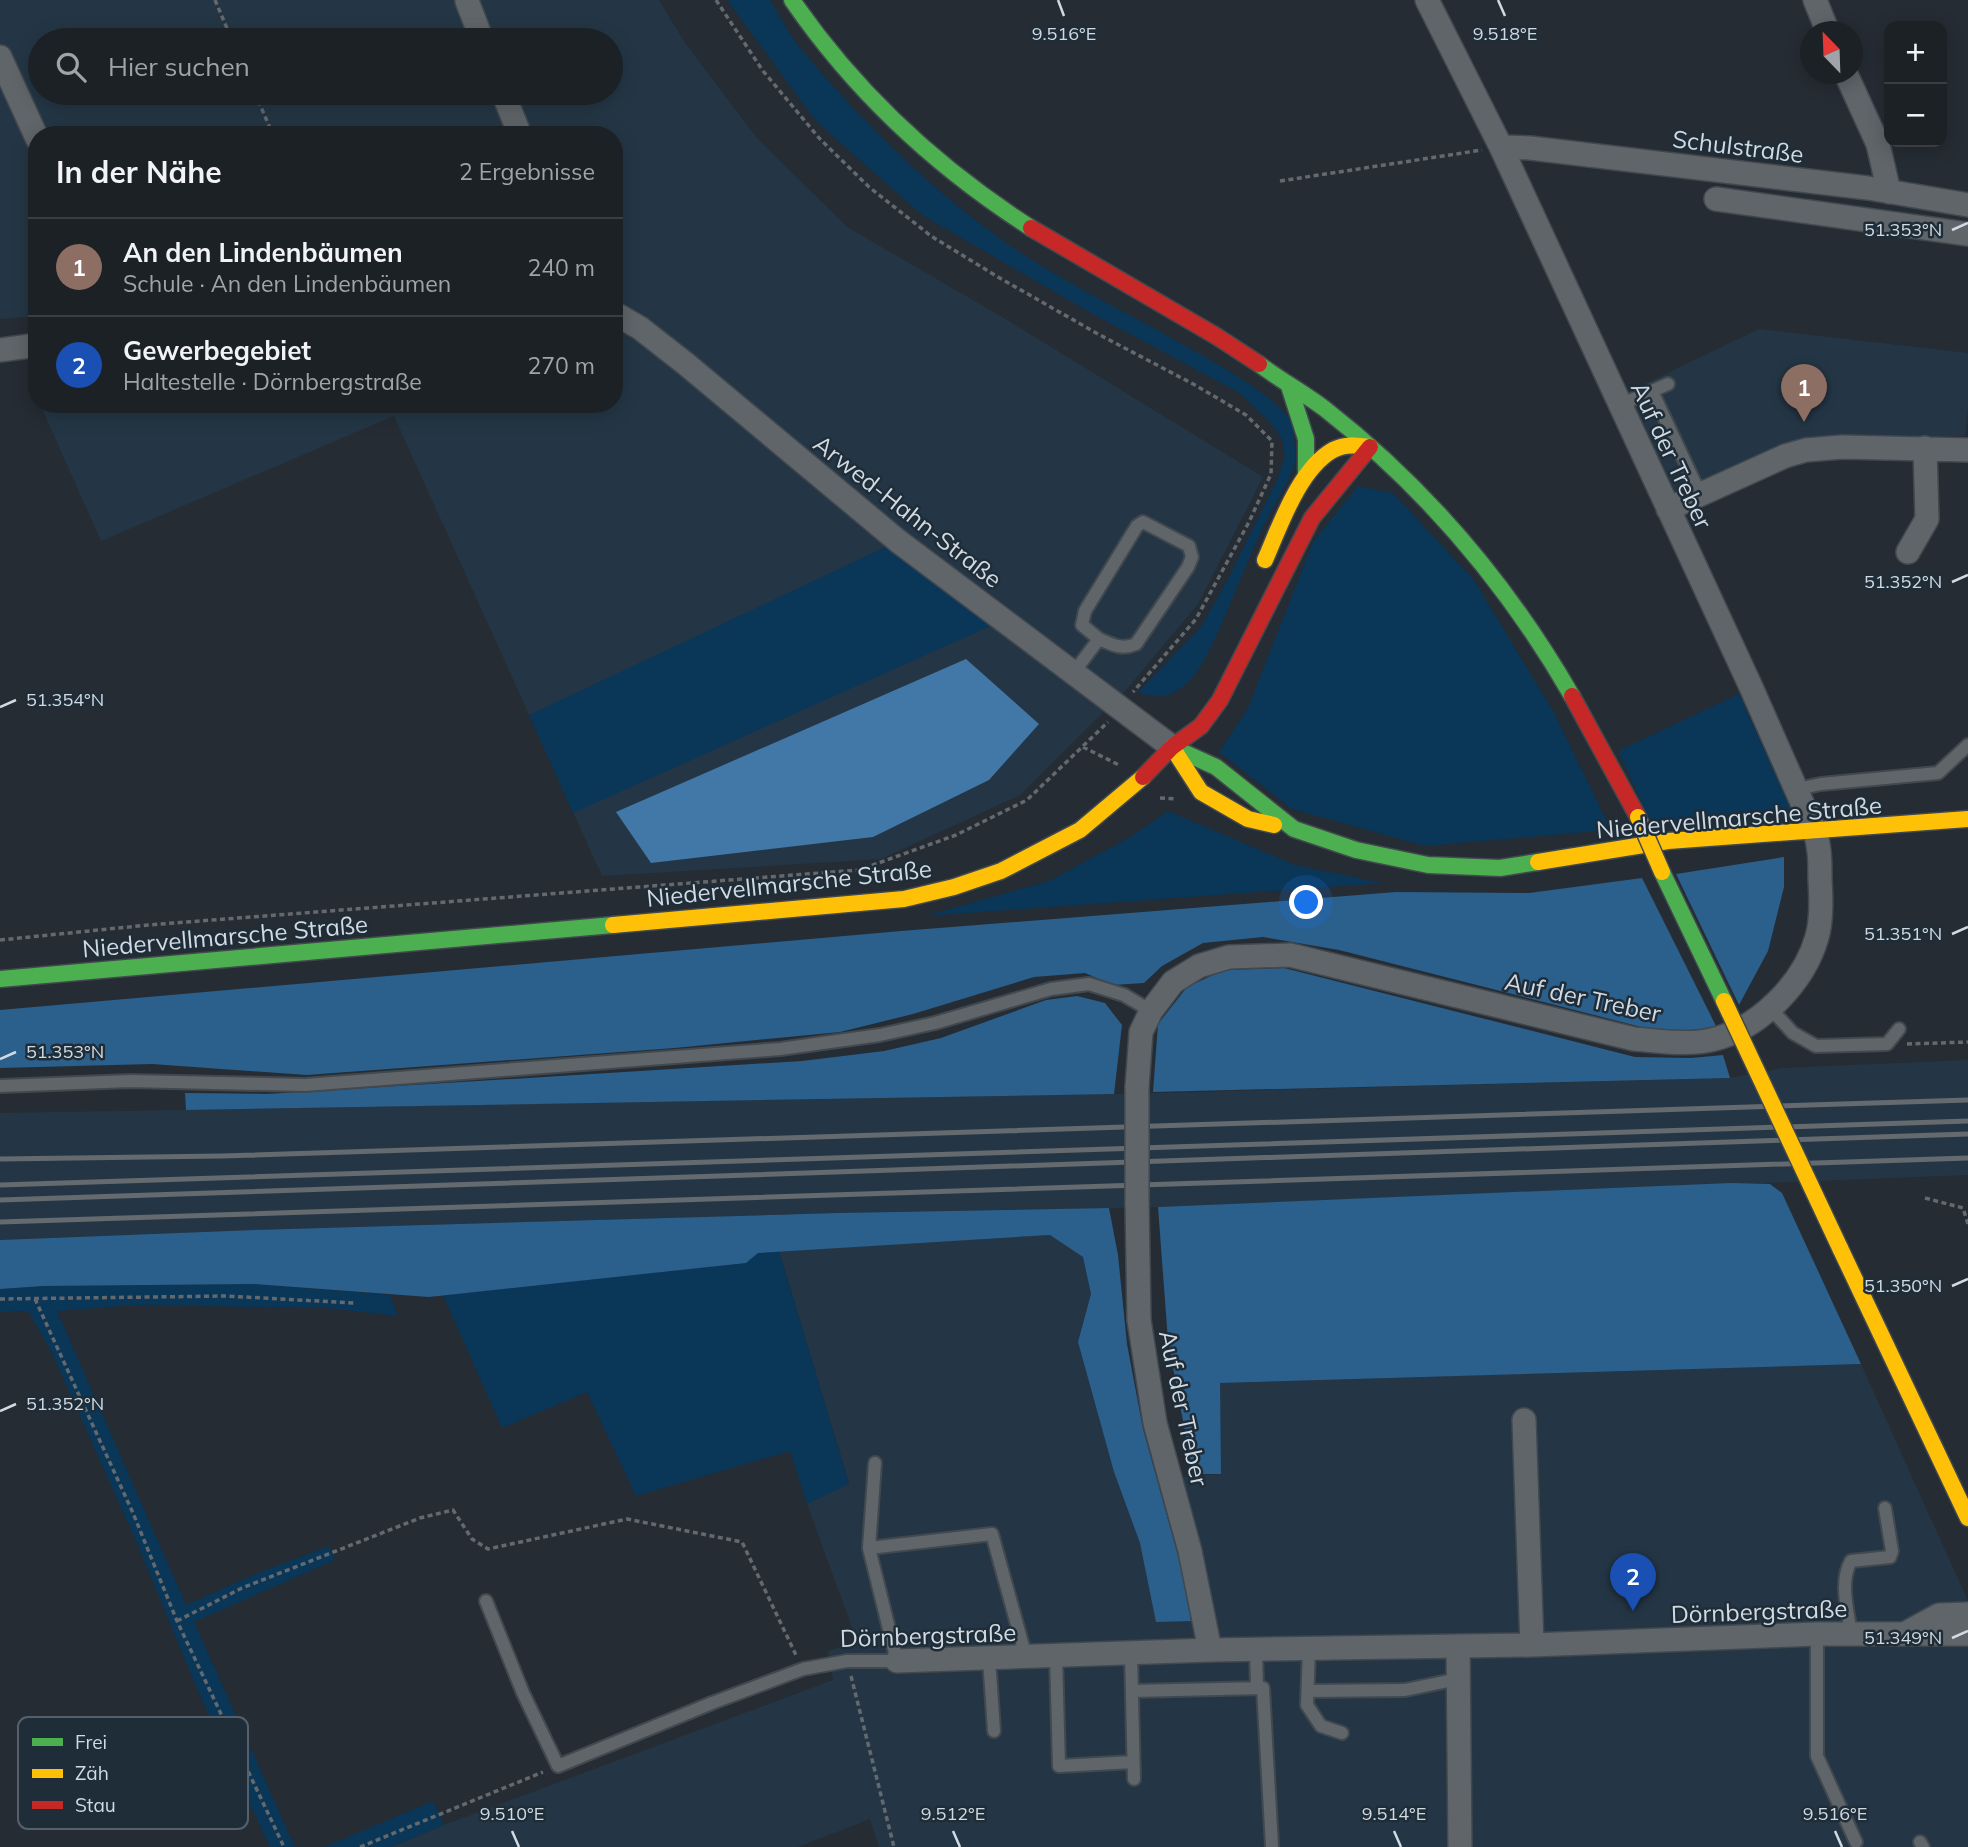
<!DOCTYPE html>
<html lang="de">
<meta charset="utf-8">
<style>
:root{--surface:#1c2126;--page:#292e32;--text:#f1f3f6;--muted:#a0a3a7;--line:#3a3e43;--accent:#959da5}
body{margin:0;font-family:Mulish,sans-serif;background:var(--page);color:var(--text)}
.controls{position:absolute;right:21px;top:21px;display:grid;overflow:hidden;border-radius:14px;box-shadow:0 4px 18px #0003}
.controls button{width:63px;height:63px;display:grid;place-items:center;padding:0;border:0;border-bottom:2px solid var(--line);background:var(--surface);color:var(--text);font:35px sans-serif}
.compass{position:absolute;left:1800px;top:21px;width:63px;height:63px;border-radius:50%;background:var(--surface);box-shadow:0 4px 18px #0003;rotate:337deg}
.you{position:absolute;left:1307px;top:903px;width:24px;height:24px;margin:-18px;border:5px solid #fff;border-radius:50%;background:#1a73e8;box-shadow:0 0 0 10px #1a73e833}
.badge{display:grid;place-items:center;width:46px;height:46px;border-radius:50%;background:var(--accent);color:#fff;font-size:23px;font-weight:700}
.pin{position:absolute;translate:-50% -58px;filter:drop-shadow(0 2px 4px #0008)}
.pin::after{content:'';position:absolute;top:37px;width:24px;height:21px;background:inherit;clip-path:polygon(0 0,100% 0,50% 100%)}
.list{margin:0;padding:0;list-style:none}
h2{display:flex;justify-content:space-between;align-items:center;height:91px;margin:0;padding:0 28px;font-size:30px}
h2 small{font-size:23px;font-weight:400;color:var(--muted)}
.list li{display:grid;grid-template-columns:46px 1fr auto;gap:21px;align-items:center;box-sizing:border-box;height:98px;padding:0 28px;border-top:2px solid var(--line)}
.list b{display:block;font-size:26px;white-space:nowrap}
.list p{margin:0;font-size:23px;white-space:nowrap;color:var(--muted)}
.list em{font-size:23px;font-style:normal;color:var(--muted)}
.icon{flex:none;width:38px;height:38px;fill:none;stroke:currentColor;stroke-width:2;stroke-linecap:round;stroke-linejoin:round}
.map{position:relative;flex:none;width:1968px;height:1847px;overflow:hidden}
.search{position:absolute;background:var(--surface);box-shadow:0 4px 18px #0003;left:28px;top:28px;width:595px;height:77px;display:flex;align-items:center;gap:18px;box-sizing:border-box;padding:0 24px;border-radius:38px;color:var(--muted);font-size:26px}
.panel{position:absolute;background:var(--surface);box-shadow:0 4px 18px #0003;left:28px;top:126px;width:595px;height:287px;border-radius:28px}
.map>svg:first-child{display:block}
</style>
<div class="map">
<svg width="1968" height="1847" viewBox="0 0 1968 1847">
<rect width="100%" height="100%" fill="#252c33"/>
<path fill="#243645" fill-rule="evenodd" d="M0 0H659L685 43 756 137 847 227 1002 317 1263 477 1198 604 1126 690 1020 795 881 859 602 876 394 416 101 541 40 404H614V135H37V316L0 319ZM40 40H611V93H40Z
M1759 329 1968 353V408L1965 436 1811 437 1683 494 1676 493 1628 392Z
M1968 1060V1175L1158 1207 837 1213 254 1230 0 1240V1113L1114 1094 1730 1078 1782 1068Z
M1050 1235 1083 1256 1091 1294 1078 1342 1114 1472 1140 1543 1190 1621 1180 1563 1157 1479 1221 1474 1219 1383 1861 1364 1968 1601V1847H879L870 1819 798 1847H391L444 1825 833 1680 828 1651 857 1641 807 1504 849 1483 779 1251Z"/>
<path fill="#0a3658" d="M727 0H770C780 16 789 35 801 49 857 116 921 180 991 232 1044 272 1107 302 1164 334 1190 349 1285 398 1292 425 1294 436 1296 451 1295 462 1294 475 1271 510 1265 523 1251 552 1240 582 1227 611 1211 647 1189 714 1138 692L1201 627 1228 579 1279 476 1285 455 1282 439 1271 423 1240 393 1091 313 922 215 816 121Z
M1358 486 1393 493 1474 580 1554 713 1611 830 1425 846 1292 809 1219 752 1248 708 1313 542Z
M898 541 1004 620 573 813 529 715Z
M1739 694 1792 812 1653 826 1618 751Z
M1168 811 1295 865 1383 883 925 916 1049 881 1132 836Z
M779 1251 849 1484 807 1504 790 1451 636 1496 587 1392 502 1428 443 1295 745 1263 758 1253Z
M254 1284 390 1295 398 1316 326 1308 137 1305 57 1311 186 1605 253 1575 329 1546 335 1560 194 1622 295 1847H270L198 1691 136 1541 51 1351 28 1311 0 1312V1289L43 1286Z
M433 1801 444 1825 391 1847H324Z"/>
<path fill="#2b5f8c" d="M1784 857V887L1768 951 1739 1005 1676 874Z
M1642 878 1717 1028 1661 1032 1339 950 1263 937 1203 943 1162 966 1144 983 1113 985 1085 973 1034 977 913 1014 840 1032 675 1048 307 1075 152 1064 0 1068V1010L901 931 1396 892 1529 893Z
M1284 968 1635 1057 1691 1058 1723 1055 1730 1078 1153 1092 1158 1024 1187 987 1224 970Z
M1077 996 1105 1003 1122 1025 1114 1094 186 1110 185 1093 267 1094 802 1061 884 1051 941 1038 1046 1000Z
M1731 1183 1770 1184 1782 1193 1861 1364 1220 1383 1221 1474H1193L1168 1341 1158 1207Z
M1109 1208 1118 1255 1127 1344 1143 1429 1180 1563 1191 1621 1156 1622 1140 1543 1114 1472 1078 1342 1091 1294 1083 1257 1050 1235 758 1253 746 1263 429 1297 254 1284 43 1286 0 1289V1240L254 1230 837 1213Z"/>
<path fill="#4278a7" d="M966 659 1039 724 989 780 873 837 651 863 616 812Z"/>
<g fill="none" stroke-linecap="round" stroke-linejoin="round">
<defs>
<path id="lane" d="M433 40 453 36 473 40
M1652 391 1700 494
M1620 405 1668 384
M1074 672 1099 639C1113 645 1122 650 1136 644L1188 567 1192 557 1189 546 1143 522 1137 526 1085 611 1082 625 1099 639
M1797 789 1821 784 1938 773 1968 745
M1771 1009 1793 1033 1816 1046 1887 1044 1899 1029
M0 1086 131 1081 305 1085 780 1049 880 1035 935 1023 1051 989 1089 984 1124 995 1151 1011
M869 1548 992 1534 1026 1657
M486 1601 523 1693 558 1766 712 1703 803 1669 847 1661H897L869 1548 875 1463
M1817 1634V1756L1856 1842
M1851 1634C1848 1611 1839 1582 1851 1561L1890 1557 1892 1551 1885 1508
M1256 1649 1257 1688
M1309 1649 1307 1705 1321 1726 1342 1733
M1131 1654 1134 1779
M1056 1656 1059 1766 1133 1762
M989 1658 994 1731
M1132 1691 1263 1688 1272 1846
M1308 1691 1405 1690 1458 1679
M1920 1842 1923 1847"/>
<path id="street" d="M1815 0 1828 32
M467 1 482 40
M0 57 37 138
M1846 74 1878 144 1889 192
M503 93 520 135
M1501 147 1530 148 1868 188 1968 205
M1716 199 1968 234
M614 313 640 328 686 364 898 541 1172 747
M0 350 37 345
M1668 509 1785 456 1806 450 1842 447 1968 450
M1908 552 1927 519 1925 448
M1137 1087 1141 1032 1151 1011 1173 982 1199 966 1229 957 1290 955 1634 1039C1659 1041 1690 1046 1715 1039 1760 1027 1804 983 1817 937 1822 919 1821 898 1820 879 1820 862 1820 847 1815 832L1751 687 1501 147 1427 0
M1137 1202 1139 1320 1155 1423 1190 1551 1210 1650
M1524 1420 1532 1645
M1906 1633 1939 1615 1968 1614
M1458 1646 1460 1847
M897 1661 1210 1650 1532 1645 1817 1634H1968"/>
<path id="fast" d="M792 0C856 93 936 167 1031 228
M1259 364C1280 380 1304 393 1325 409 1426 488 1508 585 1572 696
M1289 386 1306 439V474
M1172 747 1216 767 1294 829 1356 850 1428 865 1500 868 1538 862
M1662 872 1724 1001
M0 979 613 925"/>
<path id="slow" d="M1265 560C1280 526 1299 469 1333 450 1345 444 1357 445 1370 447
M1172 747 1201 792 1248 819 1274 825
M1538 862 1668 841 1968 819
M613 925 904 899 954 887 1001 871 1080 830 1143 777
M1840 1248 1968 1518"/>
<path id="jam" d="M1031 228 1216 336 1259 364
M1572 696 1638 817
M1143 777 1172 747 1201 726 1220 700 1312 518 1370 447"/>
</defs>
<use href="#lane" stroke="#41484e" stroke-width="16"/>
<use href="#street" stroke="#41484e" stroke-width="26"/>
<use href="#fast" stroke="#41484e" stroke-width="19"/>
<use href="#slow" stroke="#41484e" stroke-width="19"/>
<use href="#jam" stroke="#41484e" stroke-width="19"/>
<path stroke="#64696e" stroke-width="3.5" stroke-dasharray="5 3.5" stroke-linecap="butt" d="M215 0 232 40
M716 0 763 71 820 139 869 187 931 236 998 277 1098 334 1195 385 1246 415 1272 441 1271 474 1249 522 1196 619 1133 692
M255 93 273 135
M1280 181 1482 150
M1083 747 1119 765
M1160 798 1176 799
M0 940 148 925 859 870 956 835 1027 800 1108 722
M1907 1044 1968 1042
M1925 1198 1963 1208 1968 1224
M0 1299 226 1296 354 1303
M35 1299 133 1513 177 1621 284 1847
M177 1621 242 1588 420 1518 453 1510 472 1539 488 1549 627 1519 742 1542 796 1655
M851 1676 894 1847
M360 1847 543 1772"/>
<use href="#lane" stroke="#60656a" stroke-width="12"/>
<use href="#street" stroke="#60656a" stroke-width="23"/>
<use href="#fast" stroke="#4caf50" stroke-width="16"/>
<use href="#slow" stroke="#ffc107" stroke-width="16"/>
<use href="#jam" stroke="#c62828" stroke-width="16"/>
<path stroke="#656a6f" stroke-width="5" d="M0 1159 222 1156 1968 1100
M0 1185 1968 1121
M0 1200 1968 1134
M0 1222 1968 1158"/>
<defs>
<path id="street-bridge" d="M1137 1087V1202"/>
<path id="slow-bridge" d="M1638 817 1662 872
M1724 1001 1840 1248"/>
</defs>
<use href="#street-bridge" stroke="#41484e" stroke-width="26" stroke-linecap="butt"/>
<use href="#slow-bridge" stroke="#41484e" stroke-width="19" stroke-linecap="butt"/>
<use href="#street-bridge" stroke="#60656a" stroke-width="23"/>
<use href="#slow-bridge" stroke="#ffc107" stroke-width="16"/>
</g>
<path fill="none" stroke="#d1dae2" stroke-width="2.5" d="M1058 0 1064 16M1498 0 1505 16M1952 230 1968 223M1952 582 1968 575M0 707 16 700M1952 934 1968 927M0 1059 16 1052M1952 1286 1968 1279M0 1411 16 1404M1952 1638 1968 1631M512 1831 519 1847M953 1831 960 1847M1394 1831 1401 1847M1835 1831 1842 1847"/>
<g text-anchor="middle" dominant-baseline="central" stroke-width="5" stroke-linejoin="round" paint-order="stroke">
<g font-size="24" fill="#d1dae2" stroke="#1f2d39">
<text transform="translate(1738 146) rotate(7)">Schulstraße</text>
<text transform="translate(1672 455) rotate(65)">Auf der Treber</text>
<text transform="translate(908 511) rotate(38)">Arwed-Hahn-Straße</text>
<text transform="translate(1739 817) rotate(-5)">Niedervellmarsche Straße</text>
<text transform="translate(789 883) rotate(-6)">Niedervellmarsche Straße</text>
<text transform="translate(225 936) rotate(-5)">Niedervellmarsche Straße</text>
<text transform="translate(1583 997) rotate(12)">Auf der Treber</text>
<text transform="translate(1184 1408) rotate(78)">Auf der Treber</text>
<text transform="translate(1759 1611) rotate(-2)">Dörnbergstraße</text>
<text transform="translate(928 1635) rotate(-2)">Dörnbergstraße</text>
</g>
</g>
<rect x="18" y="1717" width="230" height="112" rx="10" fill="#1f2d39" stroke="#54616c" stroke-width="2"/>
<rect x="32" y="1738" width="31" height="8" fill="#4caf50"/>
<rect x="32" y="1769" width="31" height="9" fill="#ffc107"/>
<rect x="32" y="1801" width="31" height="8" fill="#c62828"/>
<g font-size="19" fill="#d1dae2">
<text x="75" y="1749">Frei</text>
<text x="75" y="1780">Zäh</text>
<text x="75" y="1812">Stau</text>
</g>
<g font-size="18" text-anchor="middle" fill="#d1dae2" stroke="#1f2d39" stroke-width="5" stroke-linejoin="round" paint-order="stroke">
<text x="1064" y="40">9.516°E</text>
<text x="1505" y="40">9.518°E</text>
<text x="1903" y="236">51.353°N</text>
<text x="1903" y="588">51.352°N</text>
<text x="65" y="706">51.354°N</text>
<text x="1903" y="940">51.351°N</text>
<text x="65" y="1058">51.353°N</text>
<text x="1903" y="1292">51.350°N</text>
<text x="65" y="1410">51.352°N</text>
<text x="1903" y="1644">51.349°N</text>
<text x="512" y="1820">9.510°E</text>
<text x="953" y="1820">9.512°E</text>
<text x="1394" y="1820">9.514°E</text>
<text x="1835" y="1820">9.516°E</text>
</g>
</svg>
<div class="controls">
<button>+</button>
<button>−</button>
</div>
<svg class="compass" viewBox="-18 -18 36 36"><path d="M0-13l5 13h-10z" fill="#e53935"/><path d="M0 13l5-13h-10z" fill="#a0a3a7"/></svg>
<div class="you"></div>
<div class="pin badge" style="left:1804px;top:422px;background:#8d6e63">1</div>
<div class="pin badge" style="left:1633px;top:1611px;background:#1a4fb4">2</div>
<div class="search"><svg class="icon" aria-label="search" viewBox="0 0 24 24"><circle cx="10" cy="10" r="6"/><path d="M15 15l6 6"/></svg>Hier suchen</div>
<section class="panel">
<h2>In der Nähe<small>2 Ergebnisse</small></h2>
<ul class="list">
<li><span class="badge" style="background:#8d6e63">1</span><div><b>An den Lindenbäumen</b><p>Schule · An den Lindenbäumen</p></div><em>240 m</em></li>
<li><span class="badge" style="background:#1a4fb4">2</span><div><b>Gewerbegebiet</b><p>Haltestelle · Dörnbergstraße</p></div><em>270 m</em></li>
</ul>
</section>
</div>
